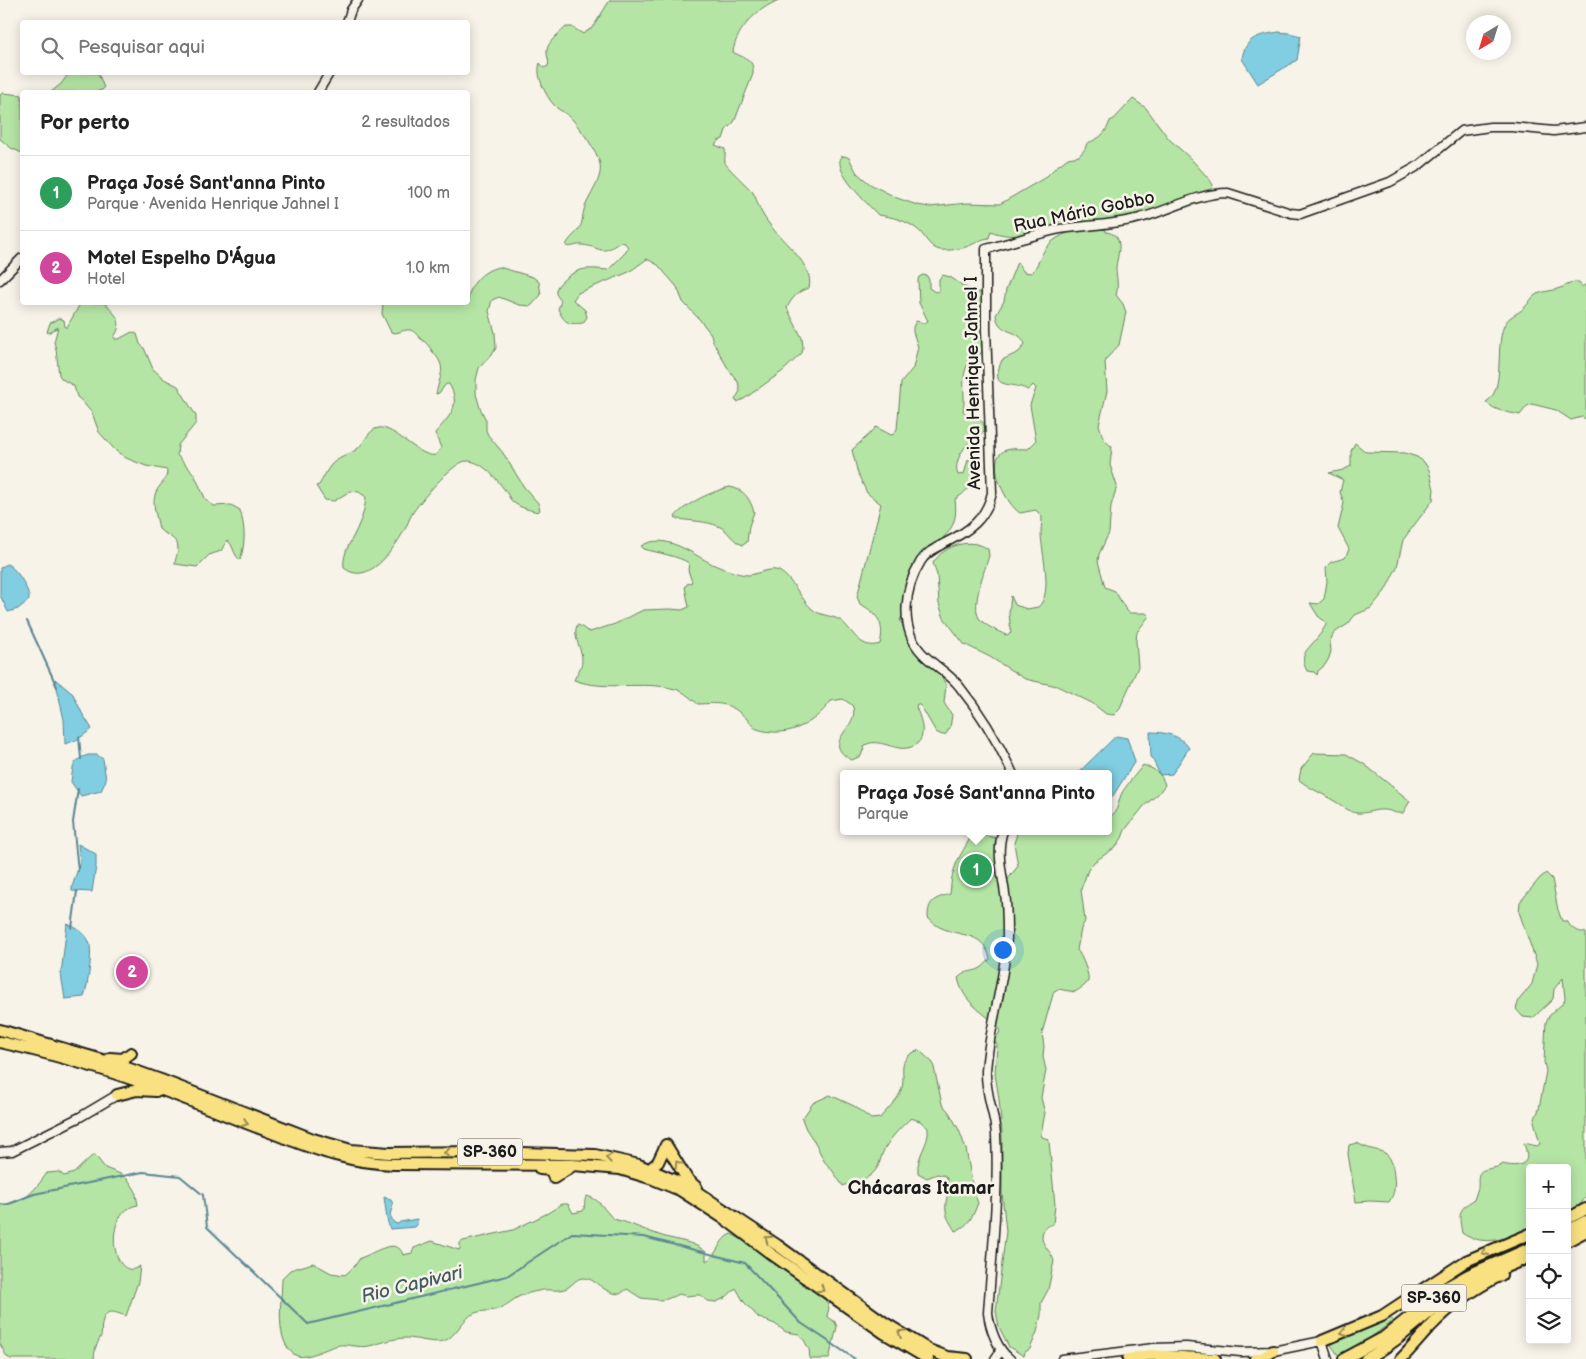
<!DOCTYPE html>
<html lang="pt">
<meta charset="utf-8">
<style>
:root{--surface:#fff;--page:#f6f6f6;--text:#222;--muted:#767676;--line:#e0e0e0;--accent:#c8321e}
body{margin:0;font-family:"Balsamiq Sans",sans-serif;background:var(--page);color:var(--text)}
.controls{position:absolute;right:15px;bottom:15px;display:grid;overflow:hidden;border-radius:5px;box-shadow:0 2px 12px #0003}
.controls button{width:45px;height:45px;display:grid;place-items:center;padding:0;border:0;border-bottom:1px solid var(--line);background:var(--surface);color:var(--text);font:25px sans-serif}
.compass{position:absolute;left:1466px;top:15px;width:45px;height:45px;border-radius:50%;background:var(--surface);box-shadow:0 2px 12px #0003;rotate:218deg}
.you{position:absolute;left:1002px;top:949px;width:18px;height:18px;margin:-12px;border:4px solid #fff;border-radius:50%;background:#1a73e8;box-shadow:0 0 0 8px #1a73e833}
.badge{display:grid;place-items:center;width:32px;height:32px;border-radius:50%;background:var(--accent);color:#fff;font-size:16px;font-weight:700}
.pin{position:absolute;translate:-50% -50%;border:2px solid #fff;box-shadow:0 1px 5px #0006}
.popup{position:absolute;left:840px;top:770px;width:272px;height:65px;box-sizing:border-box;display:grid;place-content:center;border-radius:5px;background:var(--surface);filter:drop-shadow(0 1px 4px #0005);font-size:16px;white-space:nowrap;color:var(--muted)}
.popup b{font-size:19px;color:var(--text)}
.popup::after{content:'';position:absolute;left:50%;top:100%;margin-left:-10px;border:10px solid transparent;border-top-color:var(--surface)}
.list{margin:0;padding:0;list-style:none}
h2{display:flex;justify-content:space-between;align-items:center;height:65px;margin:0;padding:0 20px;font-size:21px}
h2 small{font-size:16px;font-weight:400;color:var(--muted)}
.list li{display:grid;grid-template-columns:32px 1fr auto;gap:15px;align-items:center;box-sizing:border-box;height:75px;padding:0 20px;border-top:1px solid var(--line)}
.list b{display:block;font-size:19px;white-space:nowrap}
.list p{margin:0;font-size:16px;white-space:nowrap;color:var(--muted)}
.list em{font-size:16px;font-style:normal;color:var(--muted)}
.icon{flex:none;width:28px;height:28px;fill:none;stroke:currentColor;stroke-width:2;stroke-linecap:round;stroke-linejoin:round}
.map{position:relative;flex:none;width:1586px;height:1359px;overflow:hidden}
.search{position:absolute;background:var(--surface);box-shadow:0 2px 12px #0003;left:20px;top:20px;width:450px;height:55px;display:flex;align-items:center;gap:12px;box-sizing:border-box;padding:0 18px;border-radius:5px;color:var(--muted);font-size:19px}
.panel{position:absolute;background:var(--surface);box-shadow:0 2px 12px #0003;left:20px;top:90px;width:450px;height:215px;border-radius:5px}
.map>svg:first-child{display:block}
</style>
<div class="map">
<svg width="1586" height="1359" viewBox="0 0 1586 1359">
<rect width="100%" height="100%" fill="#f7f3e8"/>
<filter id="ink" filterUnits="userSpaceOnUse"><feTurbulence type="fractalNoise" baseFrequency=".02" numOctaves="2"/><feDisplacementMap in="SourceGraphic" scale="10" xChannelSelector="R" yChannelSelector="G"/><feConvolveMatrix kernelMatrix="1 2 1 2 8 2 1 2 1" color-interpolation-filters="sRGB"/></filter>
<g filter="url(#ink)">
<path fill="#b5e5a4" stroke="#688060" d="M610 0H779C757 9 736 29 733 52 744 59 754 57 753 74L734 122 726 130 723 139 718 141 715 145 725 149C726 154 724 159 725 163 726 166 748 187 752 191 756 196 757 203 760 209 762 214 766 220 770 225 782 242 815 265 809 288 799 290 791 299 787 308L802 338 803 347 802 353 783 371 744 399 737 402 735 400 740 391 738 382 729 370 713 342 711 334 700 320 683 302 677 287 658 265 647 259 629 272 578 293 573 300 585 310 587 317 583 323C567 325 564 322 558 309L561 301C558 297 555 294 556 290 557 283 573 272 580 270 589 268 598 269 608 270L624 254 628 247 625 243 620 242C600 257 602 247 582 245 576 244 572 248 566 246 568 239 575 235 579 229 583 223 582 216 584 210 588 196 603 180 600 164 597 150 581 130 572 119 568 114 562 112 557 108 547 99 535 76 540 63L544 68 548 66C550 60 546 56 547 50 548 41 560 33 566 27H572L583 34 593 27Z
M70 72 98 73 104 88 102 90 96 92H51L61 84Z
M3 93 22 95V153L11 148 0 139V95Z
M1133 99 1146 108 1169 139 1191 159 1210 180 1213 185 1211 192 1107 226 1105 229 1106 232C1111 233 1116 234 1118 240 1121 248 1117 258 1116 267 1116 276 1119 286 1116 295L1123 304 1126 312 1119 345 1107 358 1105 363 1107 391 1099 425 1104 440 1112 447 1110 465 1117 486 1111 506 1109 533 1099 554 1098 561 1105 587 1115 591 1126 610 1130 613H1146L1149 616 1137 632 1136 641 1138 667 1119 710 1114 715 1106 714 1092 703 1057 686 1025 679 990 657 964 644 944 618 939 604 937 575 933 563C944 545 971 537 988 549L989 556C985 569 971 605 979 618 984 625 997 631 1006 635L1011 633 1009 613 1011 596 1015 605 1027 609 1038 607C1054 594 1041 551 1041 533 1041 527 1042 523 1042 517L1036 510 1020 513C1007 505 987 466 1001 453 1007 447 1020 449 1028 449L1036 441 1030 405 1036 388 1033 385 1028 390C1010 380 988 392 1002 360L1019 352 1025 344C1018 327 999 336 996 315L1004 301 1006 290 1017 262 1024 272 1032 273C1037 266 1040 258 1044 251 1053 236 1070 232 1086 226L1087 224 1079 218 1078 209 1074 207C1064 212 1067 215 1061 220 1046 235 1009 240 991 231L989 238C981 239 978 242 971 245 963 249 948 251 940 250 929 248 925 235 917 229 905 220 893 217 878 215 868 204 833 172 841 157L845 156 849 158 857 173 870 184 897 198 917 205 930 207 967 203 1000 204 1046 177 1056 167 1068 158 1079 156 1085 149 1087 143C1100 139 1106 133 1110 121L1114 119Z
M499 267 533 277 539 282 541 295 531 306 519 305 499 297 492 300 489 311 495 333 496 348 493 353 479 368 476 380V394L480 408 486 420V430L488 435 503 453 524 487 538 503 540 510 538 512C530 510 520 508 513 502 510 500 509 496 507 493 498 481 483 460 466 461 453 462 419 502 412 514 409 519 407 526 404 531 393 550 368 587 344 568 342 551 353 540 359 524 363 516 365 507 366 497L359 492 350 491 334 501 325 500 316 486 319 485C323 479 326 471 331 465 337 458 349 455 357 449 364 444 368 430 378 428 394 425 420 459 436 455L441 448 435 433C449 417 462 406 449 384H446L439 393 436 394C440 374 448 368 432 351 429 346 427 343 422 340 418 337 415 331 410 330 402 329 398 335 391 332L382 314 383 303 468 302C468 286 482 270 499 267Z
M923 275 927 276 929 280V288L935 292 939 291V279L943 275 950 277 965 287 981 293C986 304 989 341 982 352 978 358 969 360 966 368 961 382 966 397 963 411 971 420 984 415 985 430 982 434 977 436 972 439 963 448 953 463 958 475L964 474 968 460 972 459C980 474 969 492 955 499 960 535 938 536 923 562 913 580 911 602 900 620L916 651 940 673 946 685 944 703 952 715 950 728 946 734 942 735 936 732 921 706 917 704 916 707C921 719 928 738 914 746 909 748 904 749 899 748 888 746 875 739 865 745L861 756 852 760C817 742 863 727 852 705L843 699 831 701C814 724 787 739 757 729 753 728 750 722 747 719 730 702 720 703 698 704 691 699 684 691 675 689 642 680 606 692 574 680 576 675 582 667 582 661 583 649 572 638 577 625 583 626 585 631 590 632L615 624 643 610 670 609 682 610 689 607 685 587 687 584 692 582 688 570 689 563C678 556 658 553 644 549L641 546C667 530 696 558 719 567 727 570 740 575 749 575 758 574 770 567 779 571 791 577 801 599 812 609 820 616 831 615 840 620 852 628 859 651 880 644 885 624 878 613 860 604L857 597 881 504 867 493 858 474 852 450C859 443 872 433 876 427L891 435 894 434 897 429 901 383 913 368 918 347 913 332V327L916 321 924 323 928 321 919 303 918 280 919 277Z
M1574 282H1579L1582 287 1586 284V419L1582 417 1571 420 1556 410 1532 404 1527 406 1520 415C1508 412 1496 412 1486 402 1507 390 1493 342 1506 322 1511 315 1518 314 1524 308 1529 304 1531 297 1537 294 1544 291 1553 291 1560 288 1564 287 1569 284 1574 282Z
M105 303C115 315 125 321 114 337L115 339H119L132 332 137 334 140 344 144 348 153 369 164 379 178 386 196 416V423L178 445 177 455 194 474 206 500 214 506 231 505 240 510C245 528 246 542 240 560 233 555 234 545 227 540L221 551 209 555 197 567 175 564C175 559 178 554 178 548 178 538 165 535 159 529 157 517 151 503 156 492 161 482 167 482 167 470L146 466 126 458 116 451 99 432 92 413 81 400 77 397 74 386 62 379 59 375 56 349 54 342 58 327 48 333 47 332 50 323 59 318 64 320 65 327H67L80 304 83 303Z
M1355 443 1366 452 1405 453 1417 457 1424 462 1429 470 1434 489 1433 500 1403 540 1397 567 1385 591 1371 608 1355 615 1348 624 1334 633 1330 641 1331 651 1329 658 1325 665 1318 671 1317 675 1314 672 1307 671C1298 654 1308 650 1317 638 1321 634 1324 628 1327 623L1318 616 1310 603 1318 604 1324 599 1327 582 1326 567 1331 562 1345 558 1349 549 1338 528 1344 503 1340 492 1343 480 1329 473 1343 470 1351 466V451Z
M730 487C745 490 750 499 754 512L749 526 747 542 743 545C731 541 729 530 718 526 706 521 691 521 678 519L675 517C684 504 715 490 730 487Z
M1314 753 1346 754 1364 764 1410 801 1403 813C1392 814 1392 810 1384 810 1375 809 1366 814 1357 813 1349 812 1343 806 1336 802 1324 794 1310 789 1299 780L1301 769Z
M1143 765C1155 769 1161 773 1165 785L1158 794 1144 806 1125 830 1122 838 1116 847 1094 862 1088 870 1081 889 1085 921 1081 929 1077 950C1081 954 1090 975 1088 981 1086 986 1079 989 1075 992L1058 989 1054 991 1042 1033 1044 1046 1043 1057 1046 1070 1041 1098 1045 1113 1041 1134 1042 1137 1048 1139 1049 1141 1055 1205 1053 1224 1045 1227C1036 1244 1050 1247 1054 1261L1048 1290 1041 1303V1315L1037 1332 1030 1349 1025 1352 1024 1356 1009 1347 999 1327 996 1311 1006 1231 1002 1193V1132L999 1099 995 1074 997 1045 993 1039 999 1034 1000 1029C983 1010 964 1005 958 978 971 966 976 977 990 959 984 933 965 937 944 929 938 927 933 923 928 918 928 900 934 899 950 894 951 886 951 878 954 870 958 856 968 845 973 831L985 836 998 838 1005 879H1008L1018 866 1014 843 1017 834 1015 831H1108L1109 818C1120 810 1117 801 1123 791 1129 782 1137 773 1143 765Z
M1546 873 1552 879 1558 910 1562 921H1567C1572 930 1576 931 1586 933V1197L1578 1207 1567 1211V1168H1530V1229C1511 1239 1480 1247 1462 1233 1459 1216 1457 1209 1474 1200 1475 1196 1477 1192 1478 1188 1479 1179 1475 1171 1488 1169 1494 1167 1498 1168 1503 1164 1513 1167 1531 1167 1526 1151 1526 1148 1524 1146 1524 1143L1537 1146 1540 1144 1534 1121 1539 1109 1546 1071 1544 1062 1546 1022 1549 1016 1564 1002 1565 999 1563 978 1554 989 1553 999 1533 1018 1523 1017 1516 1009 1519 1000 1532 984 1537 964 1519 912 1520 902 1540 878Z
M919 1050 933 1063 942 1104 949 1112 959 1130 966 1149 974 1193 978 1203C973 1216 969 1226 955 1231 952 1225 947 1219 946 1212 944 1198 952 1191 946 1176L937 1174 927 1178 918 1173C916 1154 930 1145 928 1128L920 1121 911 1118C902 1126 891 1137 885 1148 880 1156 881 1165 874 1172 865 1182 853 1181 843 1186L832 1170 824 1161 816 1144 806 1129 802 1119 813 1103 830 1095 854 1106 871 1119 880 1118C886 1110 896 1102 900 1093 909 1075 892 1060 919 1050Z
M1357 1143C1379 1156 1391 1143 1394 1176 1395 1186 1395 1193 1389 1202L1370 1201 1356 1202 1348 1154 1349 1145Z
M93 1155H95L105 1168 123 1175 130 1182 135 1190 138 1205C100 1211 113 1286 140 1266L138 1282 126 1316C114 1312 105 1307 102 1324 101 1328 102 1332 101 1336 96 1347 95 1346 94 1359H11L7 1357 0 1344V1204C24 1205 34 1191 47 1173L59 1172 64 1176 74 1173Z
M587 1196C603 1201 602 1209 614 1219 631 1223 646 1231 662 1236 678 1241 693 1241 706 1252V1261C719 1255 718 1239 731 1234L747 1242 762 1254 787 1263 799 1271 826 1301 829 1308 827 1316 835 1322 837 1327 829 1359H810L809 1349 804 1340 799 1334 786 1332 775 1324 759 1318 744 1302 736 1288 725 1298 716 1302 708 1301 700 1295H695L686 1296 679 1294 667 1299 660 1300 641 1298 627 1289 620 1294C603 1294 595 1277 583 1278 575 1278 571 1288 564 1289 556 1292 546 1288 538 1291 532 1292 525 1294 520 1296 513 1299 508 1305 501 1308 492 1312 483 1310 475 1313 462 1318 457 1336 444 1341 433 1344 417 1338 406 1338 393 1338 382 1343 369 1346 359 1348 349 1344 339 1345 325 1348 309 1359 297 1356 273 1344 282 1300 282 1278L290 1270 313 1263 331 1273 345 1275 354 1267 360 1258C372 1255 397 1235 403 1255L412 1253 414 1248 432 1241 459 1250 460 1249V1243L463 1241 513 1230 548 1213 562 1204H568L573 1213 583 1211C586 1207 583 1200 587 1196Z
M1387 1316 1393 1321 1363 1343 1338 1355 1329 1342Z"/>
<path fill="#81cde1" stroke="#598692" d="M1279 32 1289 33 1301 36 1297 60 1258 84 1242 59C1245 37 1259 35 1279 32Z
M7 564C17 569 30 590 29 600L18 609 8 612 0 595V568Z
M55 679 73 694 82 713 92 729 77 740 65 744 64 720Z
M1150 732C1164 732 1181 735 1189 748L1172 774 1160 775 1151 756Z
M1116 736 1127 738 1135 761 1109 802 1108 774H1077Z
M88 755H97L103 759 106 780 101 791 81 796 71 782C73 767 72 760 88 755Z
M78 844 96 854V866L92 892 72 891V887L80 862Z
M67 924C76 927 88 934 90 945 92 958 88 984 84 997L65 999 61 974Z
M384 1197 391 1200 393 1204 390 1215 394 1223 398 1224 400 1222 417 1219V1225L415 1227 390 1229 387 1219Z"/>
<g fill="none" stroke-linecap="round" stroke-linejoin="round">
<path stroke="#598692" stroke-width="2" d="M27 621 57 687
M79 737 81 759
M78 871 73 822 78 789
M72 928 77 891
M0 1204 6 1205 34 1194 143 1172 180 1176 203 1195 207 1227 308 1324 507 1276 572 1233 644 1237 745 1263 801 1323 855 1359"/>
<defs>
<path id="secondary" d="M347 22 351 10 358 0
M318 92 330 72
M0 280 22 258
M1013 774C999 744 980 712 959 686 949 673 933 665 922 653 899 629 904 588 921 561 927 552 936 548 945 543 969 531 986 519 992 493L986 329V249C1010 243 1035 234 1060 229 1087 225 1114 225 1140 218 1169 211 1197 193 1228 193L1291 213 1300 214 1390 182 1418 166 1461 131 1490 127H1512L1554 131 1586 127
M1003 831C995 854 1004 879 1006 902 1007 914 1007 926 1007 937 1005 982 989 1026 986 1071 985 1093 995 1114 996 1135 999 1194 992 1254 988 1313 990 1329 997 1349 1010 1359
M0 1152 12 1151 80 1117 117 1095
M995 1359 999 1353 1000 1348
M1062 1359 1154 1348 1186 1347 1241 1352 1273 1351 1322 1341 1328 1359"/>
<path id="highway" d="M0 1030 116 1064 161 1080 313 1139 351 1150 389 1153 480 1152 595 1155 639 1165 688 1186 777 1245 885 1323 929 1350 952 1359
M0 1042C62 1056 122 1074 181 1097 211 1109 240 1121 270 1132 312 1148 347 1163 394 1164L573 1165 620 1169 653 1179 680 1190 725 1219 770 1253 884 1333 928 1359
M110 1058 123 1059 131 1053
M117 1095 137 1090 156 1091
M666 1145 687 1179 696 1187
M540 1169 551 1170 554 1178 572 1166
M650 1169 658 1162 666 1145
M1567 1219 1586 1209
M1567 1231 1586 1221
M1567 1241 1586 1231
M1322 1341 1382 1316 1466 1261 1530 1234
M947 1357 967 1359
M1128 1359 1149 1355 1215 1359
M1255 1359 1264 1357 1273 1351
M1344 1359 1383 1338 1450 1285 1468 1275 1530 1248
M1366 1359C1401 1341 1427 1311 1460 1290 1481 1276 1506 1267 1530 1257
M1401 1359C1411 1349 1420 1338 1430 1327 1450 1306 1475 1288 1501 1275"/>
</defs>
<use href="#secondary" stroke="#1c1c1c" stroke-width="11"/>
<use href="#highway" stroke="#1c1c1c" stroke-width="14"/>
<use href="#secondary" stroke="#f7f3e8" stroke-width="8"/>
<use href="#highway" stroke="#f9e181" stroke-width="10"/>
</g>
<defs><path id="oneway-chevron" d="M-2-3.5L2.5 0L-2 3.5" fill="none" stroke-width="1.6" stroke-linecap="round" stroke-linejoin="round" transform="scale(1.25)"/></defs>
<g stroke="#968854">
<use href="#oneway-chevron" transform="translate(245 1123) rotate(21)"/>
<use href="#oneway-chevron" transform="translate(447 1153) rotate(179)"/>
<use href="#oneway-chevron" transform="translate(609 1158) rotate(-170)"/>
<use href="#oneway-chevron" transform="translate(678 1164) rotate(-123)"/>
<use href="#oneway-chevron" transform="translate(768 1239) rotate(-145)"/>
<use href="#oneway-chevron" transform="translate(1485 1252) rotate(156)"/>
<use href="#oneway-chevron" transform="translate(821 1289) rotate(35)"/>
<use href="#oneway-chevron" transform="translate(901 1333) rotate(-148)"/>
<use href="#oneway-chevron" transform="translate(1344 1333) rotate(159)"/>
</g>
</g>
<g text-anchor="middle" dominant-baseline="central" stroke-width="5" stroke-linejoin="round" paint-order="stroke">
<g fill="#f7f3e8" stroke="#5e5c59" stroke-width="1">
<rect x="457.5" y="1138.5" width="65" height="27" rx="4"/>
<rect x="1401.5" y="1284.5" width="65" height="27" rx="4"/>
</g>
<g font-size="16" font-weight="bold" fill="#1c1c1c">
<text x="490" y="1152">SP-360</text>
<text x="1434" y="1298">SP-360</text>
</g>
<g font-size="18" fill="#1c1c1c" stroke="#f7f3e8">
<text transform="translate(1084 212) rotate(-12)">Rua Mário Gobbo</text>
<text transform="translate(973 383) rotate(-91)">Avenida Henrique Jahnel I</text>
</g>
<g font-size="19" font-weight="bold" fill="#1c1c1c" stroke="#f7f3e8">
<text x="921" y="1188">Chácaras Itamar</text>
</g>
<g font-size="19" font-style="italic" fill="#3f5a61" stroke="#f7f3e8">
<text transform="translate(412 1285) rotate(-14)">Rio Capivari</text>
</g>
</g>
</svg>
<div class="controls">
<button>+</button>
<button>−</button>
<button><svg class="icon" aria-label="locate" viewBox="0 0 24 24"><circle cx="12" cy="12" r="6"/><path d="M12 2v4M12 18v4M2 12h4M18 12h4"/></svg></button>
<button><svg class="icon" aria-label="layers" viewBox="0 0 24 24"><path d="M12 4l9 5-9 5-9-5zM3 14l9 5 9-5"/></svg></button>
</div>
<svg class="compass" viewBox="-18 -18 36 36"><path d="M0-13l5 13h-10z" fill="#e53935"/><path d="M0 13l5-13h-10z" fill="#767676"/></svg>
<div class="you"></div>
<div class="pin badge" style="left:976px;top:870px;background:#2e9e5b">1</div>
<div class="popup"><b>Praça José Sant'anna Pinto</b>Parque</div>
<div class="pin badge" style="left:132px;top:972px;background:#d1479c">2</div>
<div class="search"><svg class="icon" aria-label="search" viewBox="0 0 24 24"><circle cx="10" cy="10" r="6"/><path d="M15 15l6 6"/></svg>Pesquisar aqui</div>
<section class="panel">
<h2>Por perto<small>2 resultados</small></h2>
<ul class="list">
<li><span class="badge" style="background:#2e9e5b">1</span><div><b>Praça José Sant'anna Pinto</b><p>Parque · Avenida Henrique Jahnel I</p></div><em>100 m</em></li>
<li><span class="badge" style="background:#d1479c">2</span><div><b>Motel Espelho D'Água</b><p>Hotel</p></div><em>1.0 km</em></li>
</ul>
</section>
</div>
